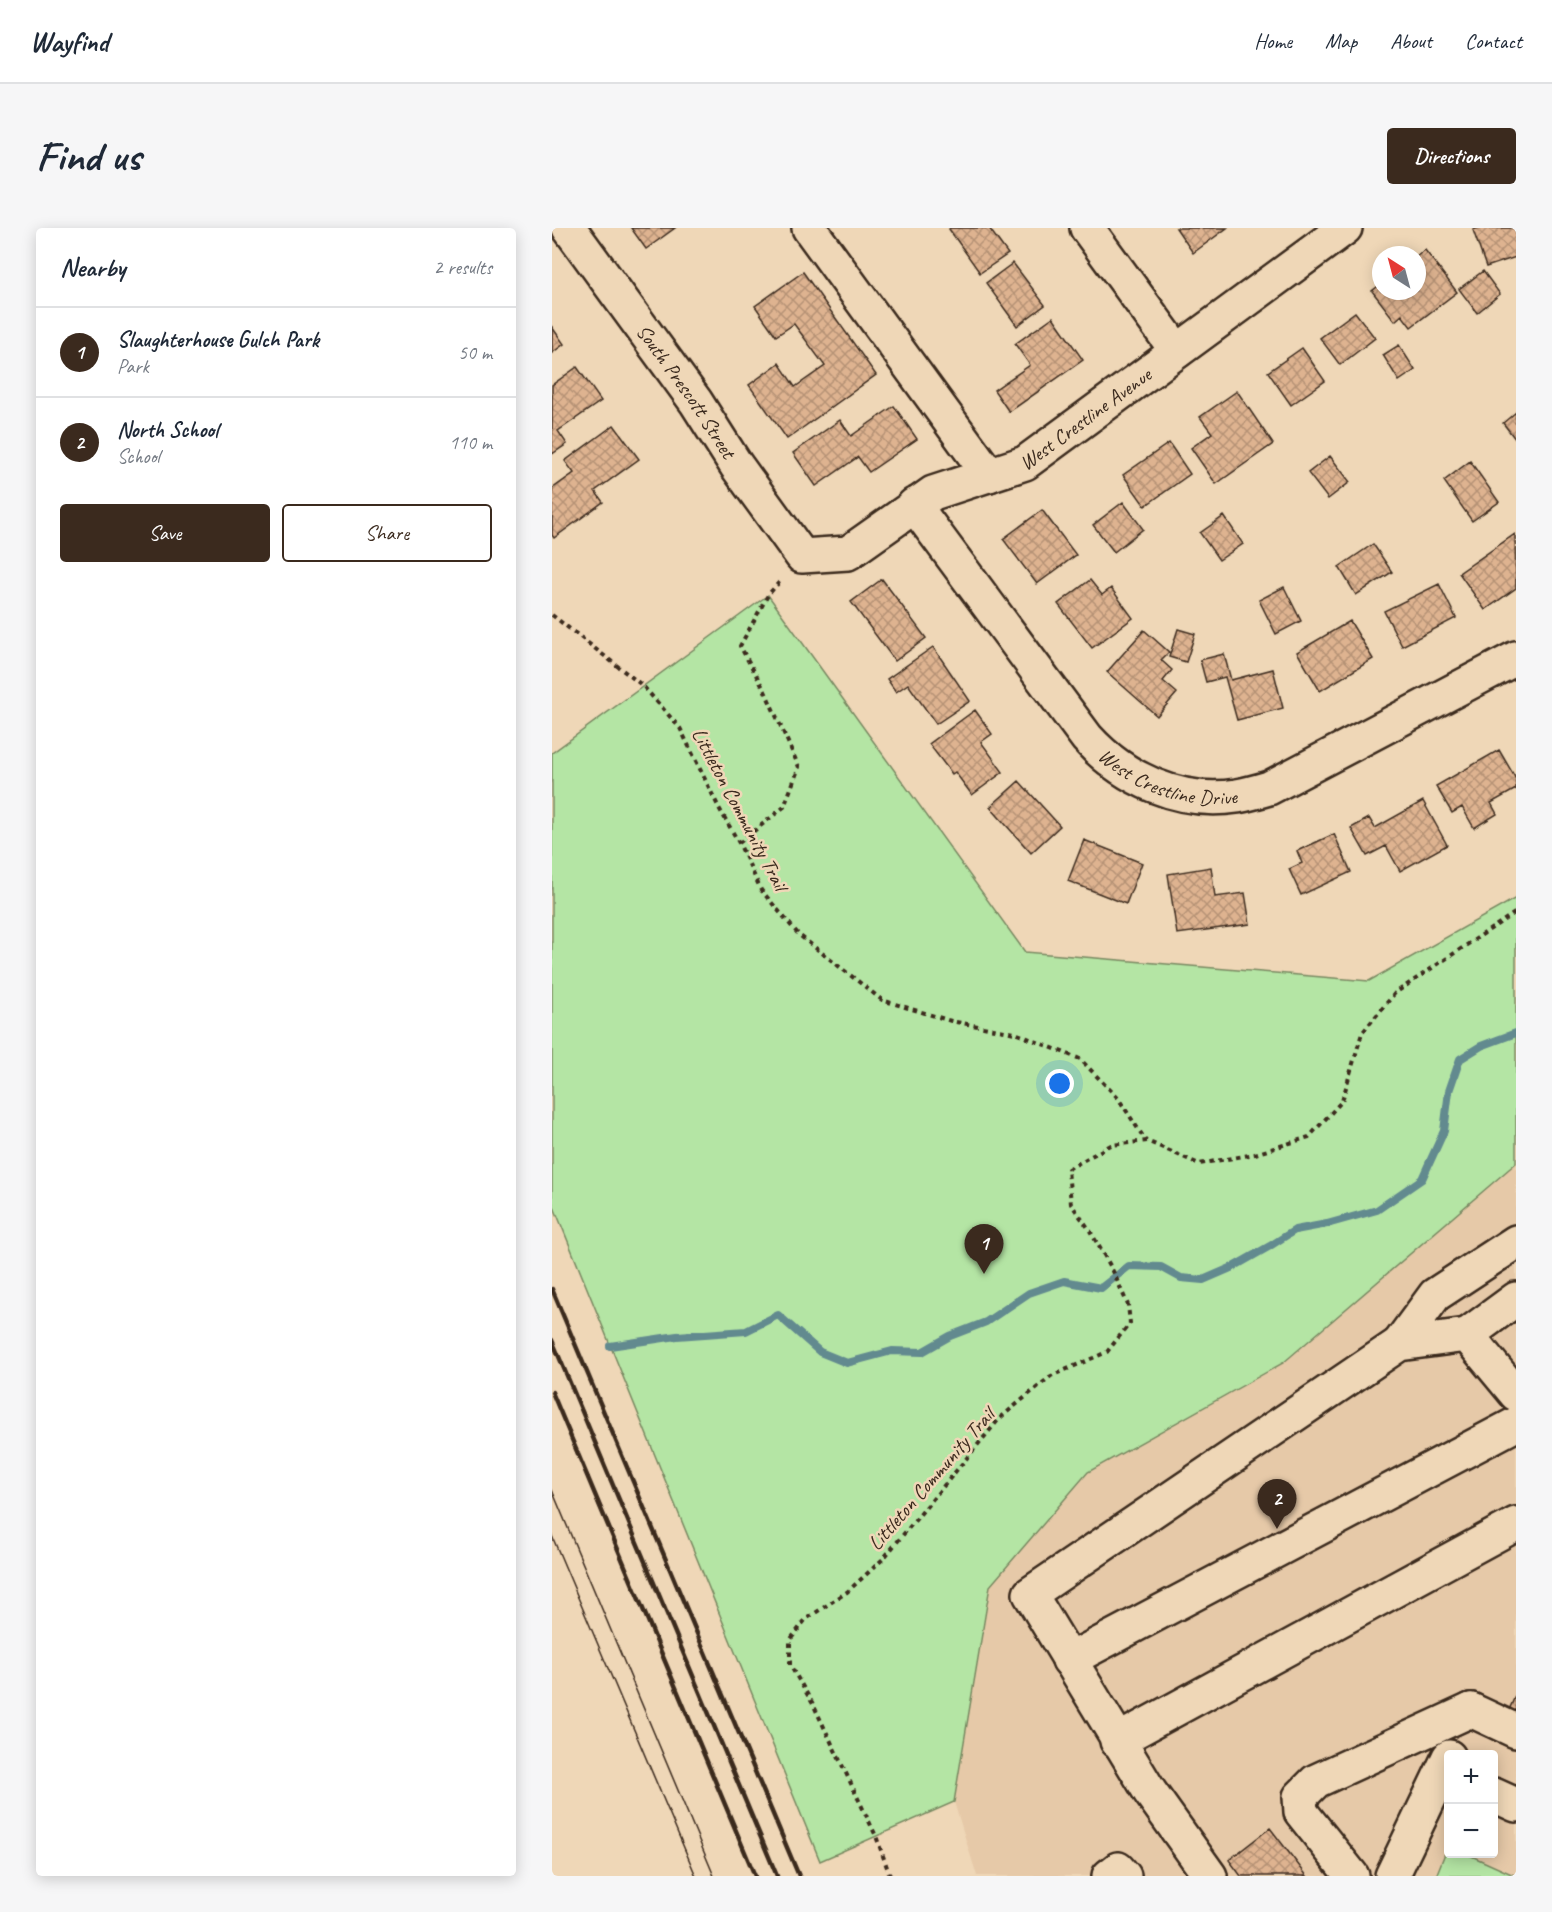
<!DOCTYPE html>
<meta charset="utf-8">
<style>
:root{--surface:#fff;--page:#f6f6f7;--text:#1f2937;--muted:#747a83;--line:#e0e1e3;--accent:#3b2a1e}
body{margin:0;font-family:Caveat,sans-serif;background:var(--page);color:var(--text)}
.controls{position:absolute;right:18px;bottom:18px;display:grid;overflow:hidden;border-radius:6px;box-shadow:0 3px 15px #0003}
.controls button{width:54px;height:54px;display:grid;place-items:center;padding:0;border:0;border-bottom:2px solid var(--line);background:var(--surface);color:var(--text);font:30px sans-serif}
.compass{position:absolute;left:820px;top:18px;width:54px;height:54px;border-radius:50%;background:var(--surface);box-shadow:0 3px 15px #0003;rotate:324deg}
.you{position:absolute;left:508px;top:856px;width:21px;height:21px;margin:-15px;border:4px solid #fff;border-radius:50%;background:#1a73e8;box-shadow:0 0 0 9px #1a73e833}
.badge{display:grid;place-items:center;width:39px;height:39px;border-radius:50%;background:var(--accent);color:#fff;font-size:20px;font-weight:700}
.pin{position:absolute;translate:-50% -50px;filter:drop-shadow(0 2px 3px #0008)}
.pin::after{content:'';position:absolute;top:32px;width:21px;height:18px;background:inherit;clip-path:polygon(0 0,100% 0,50% 100%)}
.list{margin:0;padding:0;list-style:none}
h2{display:flex;justify-content:space-between;align-items:center;height:78px;margin:0;padding:0 24px;font-size:26px}
h2 small{font-size:20px;font-weight:400;color:var(--muted)}
.list li{display:grid;grid-template-columns:39px 1fr auto;gap:18px;align-items:center;box-sizing:border-box;height:90px;padding:0 24px;border-top:2px solid var(--line)}
.list b{display:block;font-size:22px;white-space:nowrap}
.list p{margin:0;font-size:20px;white-space:nowrap;color:var(--muted)}
.list em{font-size:20px;font-style:normal;color:var(--muted)}
.actions{display:flex;gap:12px;padding:18px 24px}
.actions a{flex:1;padding:14px 0;border:2px solid var(--accent);border-radius:6px;text-align:center;font-size:21px;color:var(--accent)}
.actions .main{background:var(--accent);color:#fff}
.map{position:relative;flex:none;width:964px;height:1648px;overflow:hidden;border-radius:6px}
header{display:flex;align-items:center;gap:36px;box-sizing:border-box;height:84px;padding:0 30px;background:var(--surface);border-bottom:2px solid var(--line)}
header strong{font-size:28px}
nav{display:flex;gap:33px;margin-inline-start:auto;font-size:21px}
.intro{display:flex;align-items:center;justify-content:space-between;box-sizing:border-box;height:144px;padding:0 36px}
h1{margin:0;font-size:42px}
.button{padding:15px 27px;border-radius:6px;background:var(--accent);color:#fff;font-size:21px;font-weight:700}
main{display:flex;gap:36px;padding:0 36px}
aside{flex:1;background:var(--surface);border-radius:6px;box-shadow:0 3px 15px #0003}
.map>svg:first-child{display:block}
</style>
<header>
<strong>Wayfind</strong>
<nav><a>Home</a><a>Map</a><a>About</a><a>Contact</a></nav>
</header>
<div class="intro"><h1>Find us</h1><a class="button">Directions</a></div>
<main>
<aside>
<h2>Nearby<small>2 results</small></h2>
<ul class="list">
<li><span class="badge">1</span><div><b>Slaughterhouse Gulch Park</b><p>Park</p></div><em>50 m</em></li>
<li><span class="badge">2</span><div><b>North School</b><p>School</p></div><em>110 m</em></li>
</ul>
<div class="actions"><a class="main">Save</a><a>Share</a></div>
</aside>
<div class="map">
<svg width="964" height="1648" viewBox="0 0 964 1648">
<defs>
<pattern id="building-cross-hatch" width="8" height="8" patternUnits="userSpaceOnUse" patternTransform="scale(1.5)"><rect width="8" height="8" fill="#deb390"/><path d="M0 0l8 8M0 8l8-8" fill="none" stroke="#b59275"/></pattern>
</defs>
<rect width="100%" height="100%" fill="#efd7b7"/>
<filter id="ink" filterUnits="userSpaceOnUse"><feTurbulence type="fractalNoise" baseFrequency=".0167" numOctaves="2"/><feDisplacementMap in="SourceGraphic" scale="12" xChannelSelector="R" yChannelSelector="G"/><feConvolveMatrix kernelMatrix="1 2 1 2 8 2 1 2 1" color-interpolation-filters="sRGB"/></filter>
<g filter="url(#ink)">
<path fill="#e6c9a8" fill-rule="evenodd" d="M964 935V1648H425L402 1574 438 1358 536 1244 731 1135ZM897 1526H942V1626H897Z"/>
<path fill="#b4e5a4" stroke="#788861" stroke-width="1.5" d="M216 367 473 724 817 753 964 670V935L731 1135 536 1244 438 1358 402 1574 268 1633 0 974V525Z
M896 1618 897 1626H915L964 1648H884Z"/>
<g fill="none" stroke-linecap="round" stroke-linejoin="round">
<path stroke="#628a8f" stroke-width="8" d="M58 1118 125 1108 194 1103 226 1087 268 1124 295 1135 340 1123 370 1124 398 1108 434 1094 477 1065 512 1053 549 1060 577 1038 609 1039 629 1050 651 1052 681 1039 718 1018 743 1002 775 996 825 982 870 951 892 903 897 863 908 831 929 818 964 805"/>
</g>
<path fill="url(#building-cross-hatch)" stroke="#3b2a1e" stroke-width="1.5" d="M79 0H123L94 21Z
M398 0H437L456 26 428 45 397 1Z
M624 0H675L641 25Z
M926 0H964V29L934 39 921 2Z
M873 22 905 64 859 99 850 87 843 93 820 63 829 56V63H865V28Z
M461 35 493 77 465 98 434 55Z
M931 43 948 66 925 85 907 61Z
M251 44 324 147 235 211 197 157 227 135 243 159 273 138 242 96 224 108 203 78Z
M803 84 823 110 788 137 768 110Z
M501 89 531 132 457 184 442 162 478 137 463 116Z
M0 99 12 116 0 125Z
M847 117 863 142 847 153 831 127Z
M750 120 773 153 739 177 716 144Z
M25 139 49 173 6 203 15 216 0 226V157Z
M685 163 721 216 664 256 639 220 660 205 648 189Z
M342 178 365 211 317 244 306 229 264 258 241 225 288 192 299 208Z
M964 184V212L951 195Z
M62 197 87 231 43 263 51 274 2 310 0 307V261L22 245 13 233Z
M617 215 638 246 593 278 571 247Z
M778 228 798 254 776 271 756 245Z
M918 233 947 274 920 293 892 253Z
M571 274 591 301 562 324 541 297Z
M490 282 524 327 485 356 451 311Z
M672 288 691 316 667 332 648 305Z
M963 306 964 360 933 382 907 345Z
M821 316 840 344 804 367 787 339Z
M330 351 374 410 343 433 299 374Z
M538 352 550 367 559 360 581 390 540 420 506 376Z
M887 356 904 390 850 418 832 383Z
M732 359 749 393 724 406 707 372Z
M798 393 821 431 768 463 745 424Z
M626 401 643 406 634 434 617 429Z
M592 402 617 424 609 432 620 442 611 453 625 465 605 488 555 444Z
M381 419 418 473 384 496 356 456 344 464 335 451Z
M672 426 679 452 721 441 731 480 685 492 673 449 654 454 648 432Z
M423 482 440 506 429 514 451 544 420 567 403 544 400 546 377 516Z
M947 522 964 551V561L939 575 945 586 922 600 910 579 900 585 884 558Z
M467 553 508 598 479 625 438 579Z
M871 573 895 617 848 643 834 618 815 628 799 600 817 590 823 600Z
M782 606 799 644 749 667 737 641 750 635 745 623Z
M532 612 590 635 574 676 516 653Z
M659 639 663 669 693 665 698 696 625 706 616 646Z
M964 1466V1486L957 1482Z
M718 1600 755 1648H689L677 1632Z"/>
<g fill="none" stroke-linecap="round" stroke-linejoin="round">
<defs>
<g id="minor">
<path id="s1" d="M17 0 144 174 184 237 250 328 296 325 381 265 473 235 793 0"/>
<path d="M257 0 437 247"/>
<path d="M535 0 625 123"/>
<path id="s2" d="M362 277 535 510C572 551 628 577 685 568 696 566 707 563 717 560L964 430"/>
<path d="M915 1107 964 1071"/>
<path d="M847 1116 883 1067 964 1014"/>
<path d="M517 1432 964 1196"/>
<path d="M919 1482 964 1503"/>
<path d="M565 1513 964 1296"/>
<path d="M942 1567 964 1577"/>
<path d="M557 1648 566 1641 572 1648"/>
<path d="M658 1648 598 1564 478 1366 847 1116 915 1107 964 1166"/>
<path d="M800 1648 749 1584 748 1569 764 1553 919 1482"/>
<path d="M840 1648 897 1529"/>
</g>
</defs>
<use href="#minor" stroke="#3b2a1e" stroke-width="38"/>
<path stroke="#3b2a1e" stroke-width="4" stroke-dasharray="4.5 4.5" stroke-linecap="butt" d="M0 387 91 458 128 500 167 580 187 615 209 662 247 707 330 772 399 793 463 805 528 831 566 870 594 913
M187 615 232 579 247 539 213 463 188 418 216 367 230 351
M338 1648 324 1608 261 1476 238 1437V1412L254 1391 295 1364 331 1331 448 1190 499 1148 555 1124 578 1095 576 1077 560 1041 537 1001 519 976 516 941 559 917 595 913 647 936 703 926 757 909 790 873 810 805 843 765 964 684"/>
<use href="#minor" stroke="#efd7b7" stroke-width="33"/>
<path stroke="#3b2a1e" stroke-width="1.5" d="M0 1262 162 1648
M0 1308 144 1648"/>
<path stroke="#3b2a1e" stroke-width="4.5" d="M0 1061 247 1648
M0 1112 225 1648
M0 1164 203 1648"/>
</g>
</g>
<g text-anchor="middle" dominant-baseline="central" stroke-width="5" stroke-linejoin="round" paint-order="stroke">
<g font-size="21" fill="#3b2a1e" stroke="#efd7b7">
<text stroke="none"><textPath href="#s1" startOffset="201">South Prescott Street</textPath></text>
<text stroke="none"><textPath href="#s1" startOffset="724">West Crestline Avenue</textPath></text>
<text stroke="none"><textPath href="#s2" startOffset="384">West Crestline Drive</textPath></text>
<text transform="translate(188 581) rotate(62)">Littleton Community Trail</text>
<text transform="translate(379 1251) rotate(-49)">Littleton Community Trail</text>
</g>
</g>
</svg>
<div class="controls">
<button>+</button>
<button>−</button>
</div>
<svg class="compass" viewBox="-18 -18 36 36"><path d="M0-13l5 13h-10z" fill="#e53935"/><path d="M0 13l5-13h-10z" fill="#747a83"/></svg>
<div class="you"></div>
<div class="pin badge" style="left:432px;top:1046px">1</div>
<div class="pin badge" style="left:725px;top:1301px">2</div>
</div>
</main>
